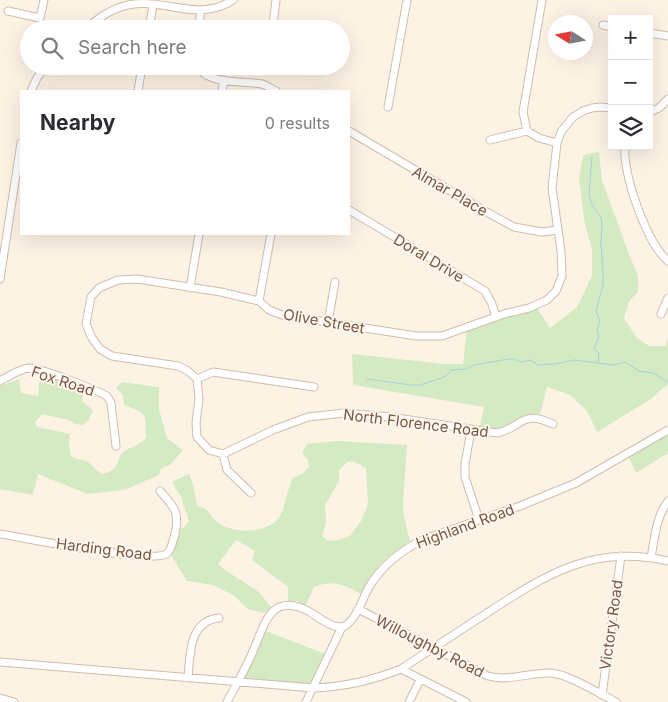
<!DOCTYPE html>
<meta charset="utf-8">
<style>
:root{--surface:#fff;--page:#f7f7f7;--text:#2b2b33;--muted:#7c7c81;--line:#e1e1e2}
body{margin:0;font-family:Inter,sans-serif;background:var(--page);color:var(--text)}
.controls{position:absolute;right:15px;top:15px;display:grid;overflow:hidden;border-radius:0px;box-shadow:0 5px 20px #0002}
.controls button{width:45px;height:45px;display:grid;place-items:center;padding:0;border:0;border-bottom:1px solid var(--line);background:var(--surface);color:var(--text);font:25px sans-serif}
.compass{position:absolute;left:548px;top:15px;width:45px;height:45px;border-radius:50%;background:var(--surface);box-shadow:0 5px 20px #0002;rotate:281deg}
.list{margin:0;padding:0;list-style:none}
h2{display:flex;justify-content:space-between;align-items:center;height:65px;margin:0;padding:0 20px;font-size:21px}
h2 small{font-size:16px;font-weight:400;color:var(--muted)}
.icon{flex:none;width:28px;height:28px;fill:none;stroke:currentColor;stroke-width:2;stroke-linecap:round;stroke-linejoin:round}
.map{position:relative;flex:none;width:668px;height:702px;overflow:hidden}
.search{position:absolute;background:var(--surface);box-shadow:0 5px 20px #0002;left:20px;top:20px;width:330px;height:55px;display:flex;align-items:center;gap:12px;box-sizing:border-box;padding:0 18px;border-radius:28px;color:var(--muted);font-size:19px}
.panel{position:absolute;background:var(--surface);box-shadow:0 5px 20px #0002;left:20px;top:90px;width:330px;height:145px;border-radius:0px}
.map>svg:first-child{display:block}
</style>
<div class="map">
<svg width="668" height="702" viewBox="0 0 668 702">
<rect width="100%" height="100%" fill="#fdf3e5"/>
<path fill="#d4eac3" fill-rule="evenodd" d="M599 152 602 180 630 257 638 275V291L629 302 624 318 636 337 649 346H666L668 338V384L651 399 597 432 587 411 570 395 547 387 539 419 534 418 508 429 479 431 484 407 353 385 352 354 445 364H463L467 328 535 305 550 328 577 307 592 276V249L585 225 579 179 583 155Z
M40 373 84 391 82 401 93 410 88 421 83 425 75 424 69 420 42 414 35 422 37 427 70 434 69 444 71 456C77 460 80 459 86 461 96 466 99 480 112 470 118 466 118 458 122 453 128 447 138 447 146 438 145 413 148 414 124 405L123 395 116 388 122 382 159 387V409L167 438 183 450 170 465 161 468 159 475 124 490 87 494 38 474 33 495 0 489V386L19 379 21 393 38 396Z
M668 434V453L636 473 628 456Z
M338 441 407 445 403 504 404 517 410 541C385 558 375 566 361 594 344 585 333 579 314 587L306 605 297 601H288V587L252 560 255 551 236 540 218 564 228 572 259 592 271 607 264 613 248 609 233 595 213 585 187 581 171 555 178 530 184 527 189 522 181 497 172 482 189 474 193 484 197 506C211 509 208 515 217 522 233 534 266 534 279 518 284 511 288 487 293 477L302 474 309 467 308 460 302 453 307 444ZM347 462H355L366 468 368 504 361 521 350 536 338 540 329 541 322 536 326 523 325 505 339 481V470Z
M261 629 328 655 313 688 238 682Z"/>
<g fill="none" stroke-linecap="round" stroke-linejoin="round">
<path stroke="#9fd1d8" stroke-width="1" d="M592 157 589 194 592 205 601 217 602 224 601 244 603 271V285L596 311 600 321 597 330 599 336 594 349 599 353 598 362
M367 379 411 385H420L444 377 452 370 466 369 474 365 509 359H514L521 362 531 360 538 365 555 364 574 360 614 365 625 362 639 371 653 373 668 382"/>
<defs>
<path id="minor" d="M8 11 40 18 44 0
M273 24 276 0
M603 25 612 27
M86 29C99 17 116 6 134 4 169 0 199 22 233 0
M149 29 153 5
M198 29 201 11
M649 33 668 36
M197 66C210 86 242 80 262 84 267 86 272 89 276 91
M31 91 37 78 46 66
M138 91 142 66
M222 91 224 80
M388 107 407 0
M649 112 659 108 668 99
M349 131 483 210 514 227 542 232 557 230
M527 131 523 112 542 0
M490 140 527 131 539 138 557 143
M625 146C622 173 647 244 668 261
M349 210 485 291 492 304 496 317
M0 279 21 143
M190 288 199 234
M259 301 271 234
M661 314 668 298
M328 322 335 282
M197 379 199 399 196 423 197 437 209 450 223 454 227 470 251 493
M0 381C9 376 19 369 29 368 42 368 93 389 107 396L111 403 116 446
M314 387 213 372 197 379 188 371 178 366 112 356 100 349 92 338 86 324 91 297 99 288 118 280 137 279 221 292 259 301 269 310 282 315 416 336H442L504 314 529 308 547 300 556 291 562 276 561 251 552 188 557 143 561 132 573 117 583 111 592 108 600 107 612 108
M471 430 465 464V477L479 520
M223 454 273 430 308 417 344 413 390 417 497 433C523 428 519 409 553 424
M0 534C26 538 150 564 166 554 172 550 173 540 175 534 180 511 174 507 160 491
M651 557C655 537 656 517 668 501
M358 609 488 676C509 682 530 672 551 673 568 674 600 694 616 702
M0 662 313 688C345 687 371 681 401 669 430 650 458 632 487 613 547 574 593 544 668 561
M401 669 466 702
M188 678C190 654 189 621 219 618
M602 695 621 556
M0 698 14 702
M227 702C235 687 243 673 250 658 264 629 268 589 310 612 320 618 333 630 345 626 357 618 362 600 369 587 382 565 402 550 424 539L520 506 576 483 668 430
M306 702 342 627
M409 702 420 680"/>
</defs>
<use href="#minor" stroke="#d0bcad" stroke-width="9"/>
<use href="#minor" stroke="#fff" stroke-width="7"/>
</g>
<g text-anchor="middle" dominant-baseline="central" stroke-width="4" stroke-linejoin="round" paint-order="stroke">
<g font-size="15" fill="#765849" stroke="#fff7eb">
<text transform="translate(450 191) rotate(30)">Almar Place</text>
<text transform="translate(429 258) rotate(31)">Doral Drive</text>
<text transform="translate(324 321) rotate(10)">Olive Street</text>
<text transform="translate(63 381) rotate(18)">Fox Road</text>
<text transform="translate(416 423) rotate(7)">North Florence Road</text>
<text transform="translate(465 526) rotate(-20)">Highland Road</text>
<text transform="translate(104 549) rotate(7)">Harding Road</text>
<text transform="translate(611 625) rotate(-82)">Victory Road</text>
<text transform="translate(430 646) rotate(27)">Willoughby Road</text>
</g>
</g>
</svg>
<div class="controls">
<button>+</button>
<button>−</button>
<button><svg class="icon" aria-label="layers" viewBox="0 0 24 24"><path d="M12 4l9 5-9 5-9-5zM3 14l9 5 9-5"/></svg></button>
</div>
<svg class="compass" viewBox="-18 -18 36 36"><path d="M0-13l5 13h-10z" fill="#e53935"/><path d="M0 13l5-13h-10z" fill="#7c7c81"/></svg>
<div class="search"><svg class="icon" aria-label="search" viewBox="0 0 24 24"><circle cx="10" cy="10" r="6"/><path d="M15 15l6 6"/></svg>Search here</div>
<section class="panel">
<h2>Nearby<small>0 results</small></h2>
<ul class="list">
</ul>
</section>
</div>
